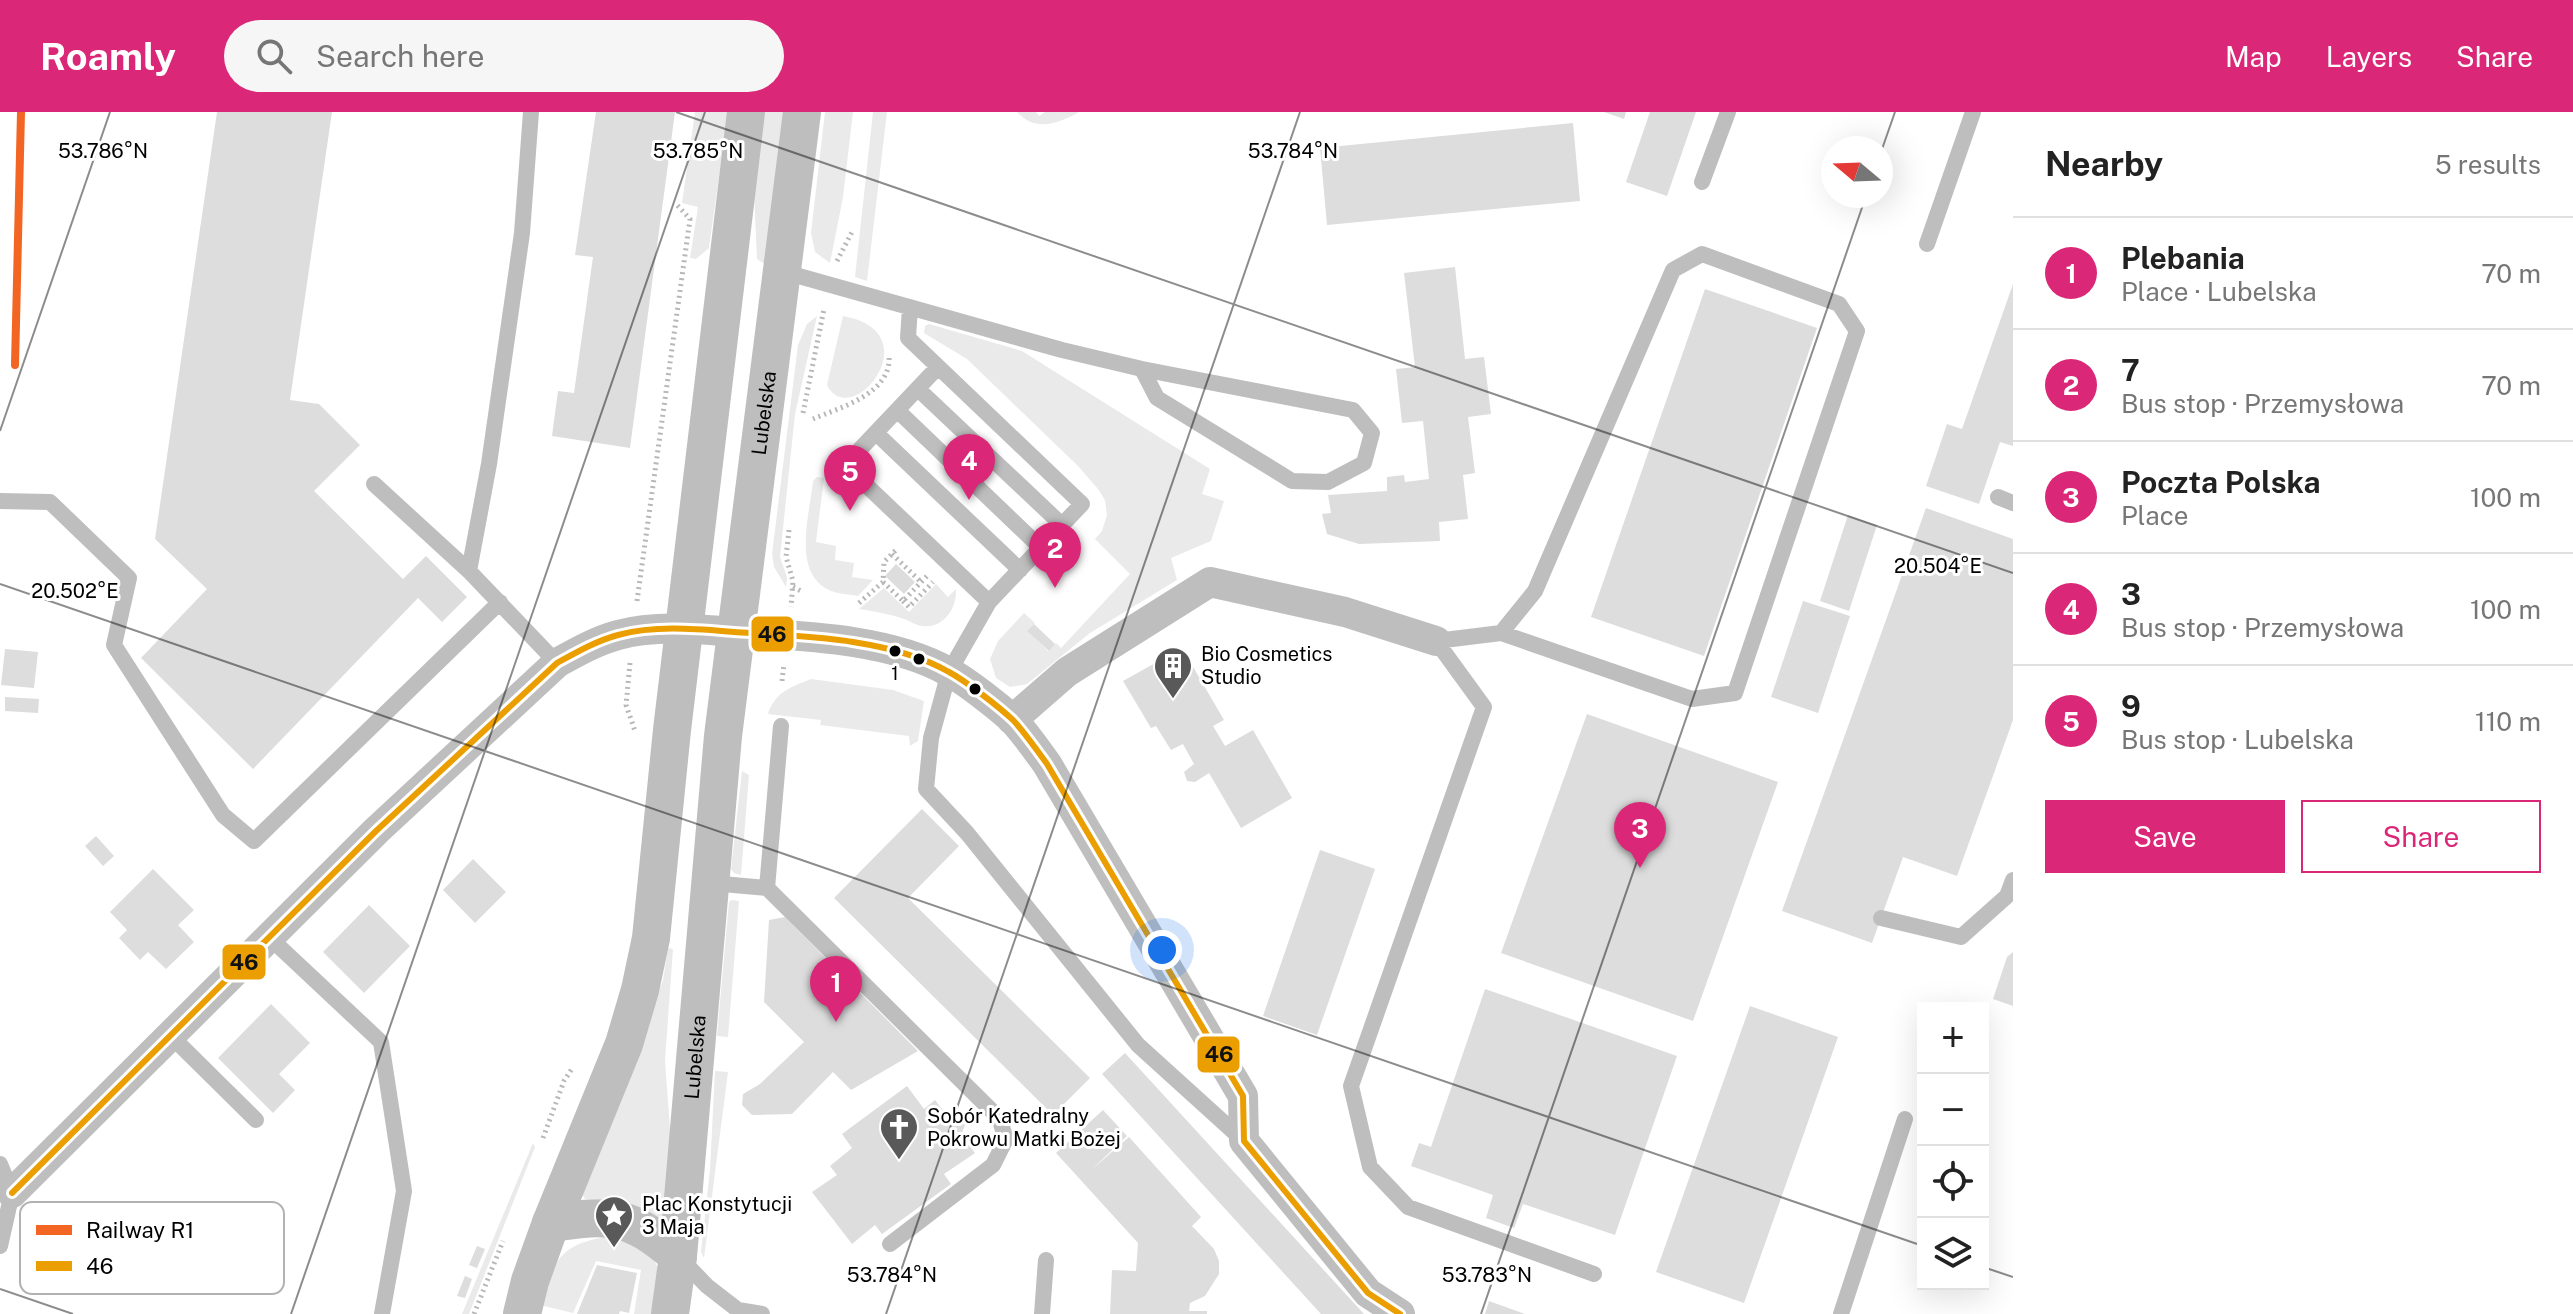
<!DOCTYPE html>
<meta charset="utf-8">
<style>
:root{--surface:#fff;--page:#f6f6f6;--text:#222;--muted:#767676;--line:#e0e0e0;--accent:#db2777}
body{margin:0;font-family:"Public Sans",sans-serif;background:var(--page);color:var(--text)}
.controls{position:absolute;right:24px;bottom:24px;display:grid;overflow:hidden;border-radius:0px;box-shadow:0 8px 32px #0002}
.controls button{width:72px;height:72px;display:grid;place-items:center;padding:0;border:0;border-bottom:2px solid var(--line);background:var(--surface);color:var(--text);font:40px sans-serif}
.compass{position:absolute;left:1821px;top:24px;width:72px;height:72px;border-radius:50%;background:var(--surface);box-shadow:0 8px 32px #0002;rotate:289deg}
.you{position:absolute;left:1162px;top:838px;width:28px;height:28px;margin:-20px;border:6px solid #fff;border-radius:50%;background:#1a73e8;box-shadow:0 0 0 12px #1a73e833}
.badge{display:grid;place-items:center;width:52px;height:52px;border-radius:50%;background:var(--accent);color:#fff;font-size:26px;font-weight:700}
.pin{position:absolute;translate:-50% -66px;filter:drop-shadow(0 2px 4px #0008)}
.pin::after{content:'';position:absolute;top:42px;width:28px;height:24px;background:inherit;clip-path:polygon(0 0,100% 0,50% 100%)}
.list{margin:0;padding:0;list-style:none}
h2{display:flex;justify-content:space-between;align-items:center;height:104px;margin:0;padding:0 32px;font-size:34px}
h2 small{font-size:26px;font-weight:400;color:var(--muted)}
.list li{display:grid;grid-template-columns:52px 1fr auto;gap:24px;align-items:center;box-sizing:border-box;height:112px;padding:0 32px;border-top:2px solid var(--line)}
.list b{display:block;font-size:30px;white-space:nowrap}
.list p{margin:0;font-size:26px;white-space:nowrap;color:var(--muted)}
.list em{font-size:26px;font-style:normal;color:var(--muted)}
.actions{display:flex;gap:16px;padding:24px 32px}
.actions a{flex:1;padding:18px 0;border:2px solid var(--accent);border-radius:0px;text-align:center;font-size:28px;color:var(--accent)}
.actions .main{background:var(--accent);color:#fff}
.icon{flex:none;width:44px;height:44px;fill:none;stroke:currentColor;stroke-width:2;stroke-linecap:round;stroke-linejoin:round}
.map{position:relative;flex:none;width:2013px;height:1202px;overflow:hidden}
header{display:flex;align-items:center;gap:48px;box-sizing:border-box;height:112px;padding:0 40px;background:var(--accent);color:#fff}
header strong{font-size:38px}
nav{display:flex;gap:44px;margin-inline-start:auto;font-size:28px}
.search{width:560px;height:72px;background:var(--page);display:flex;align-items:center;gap:20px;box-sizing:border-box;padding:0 28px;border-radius:44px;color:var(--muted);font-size:30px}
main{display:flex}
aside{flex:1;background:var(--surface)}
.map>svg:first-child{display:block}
</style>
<header>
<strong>Roamly</strong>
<div class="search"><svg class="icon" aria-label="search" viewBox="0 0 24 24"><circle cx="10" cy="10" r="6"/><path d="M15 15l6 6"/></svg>Search here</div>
<nav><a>Map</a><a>Layers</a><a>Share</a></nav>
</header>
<main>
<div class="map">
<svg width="2013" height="1202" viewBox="0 0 2013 1202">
<rect width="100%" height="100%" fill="#fff"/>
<path fill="#eaeaea" d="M695 0H728L709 136 696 147 690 146 698 95 682 91Z
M764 0H784L765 152 757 147 754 81Z
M825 0H853L843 85 830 151 815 140 811 121Z
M873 0H887L867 169 855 165Z
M1017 0H1036L1039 4 1045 0H1079C1058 12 1035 20 1017 0Z
M817 204 795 302 780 445 787 465 786 475 774 455 772 442 798 233 807 212Z
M843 204C933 220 851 321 827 273Z
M929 212 1022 239 1210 357 1202 382 1224 389 1211 429 1171 446 1177 468 1090 521 1027 572 1010 575 996 566 990 547 998 529 1024 501 1035 511 1028 519 1048 539 1056 531 1061 536 1130 462 1095 427 1102 419 1107 403 1105 388 1098 377 1078 354 967 247 924 221 925 214Z
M817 365 824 366 816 430 836 434 835 448 854 451 852 465 873 468 858 484C848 482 836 482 827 477 792 458 810 401 813 369Z
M936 472 948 485 956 477C957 496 944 517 922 514 915 513 910 509 904 507 889 502 874 499 859 497L884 476 909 500Z
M811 567 893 578 924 589 918 629 910 634 909 624 820 613 821 608 768 602C775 580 791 575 811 567Z
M742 659 749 663 741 763 734 761 731 757Z
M732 788 739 789 728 925 717 924 729 790Z
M668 836 673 837 665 949 673 1057 662 1108C638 1091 615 1086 585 1087L582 1082 653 896 663 868Z
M715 959 728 960 704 1146 701 1140 710 1057Z
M533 1031 535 1035 469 1202H462Z
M613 1124C664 1146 662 1148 655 1202H634L641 1158 596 1149 573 1201 540 1193C555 1146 560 1131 613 1124Z"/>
<path fill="#ddd" d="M217 0H332L290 288 319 292 360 333 314 379 403 467 426 444 467 485 442 510 418 486 253 657 141 546 207 477 155 427Z
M596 0H675L630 336 552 324 558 279 574 281 593 145 575 143Z
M1604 0H1626L1624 7Z
M1650 0H1696L1667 84 1626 70Z
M1573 11 1580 89 1327 113 1320 36Z
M1455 155 1465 247 1484 245 1491 302 1468 305 1475 361 1463 363 1468 407 1439 410 1440 429 1359 432 1327 422 1322 402 1331 401 1328 383 1387 379V365L1404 363 1405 370 1429 367 1423 309 1402 311 1396 257 1415 255 1404 161Z
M2013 172V334L2000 330 1979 392 1926 374 1947 312 1962 317Z
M1705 177 1817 216 1704 544 1591 505Z
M1926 396 2013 427V608L1957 764 1903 745 1872 831 1782 799Z
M1848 403 1877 413 1849 499 1820 489Z
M896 452 915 470 904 482 885 464Z
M1803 489 1850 504 1818 601 1771 585Z
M1034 512 1055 532 1049 539 1027 519Z
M5 537 38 540 34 576 1 573Z
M1185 541 1224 608 1213 614 1225 634 1253 618 1292 686 1241 716 1209 661 1195 670 1187 669 1184 660 1194 652 1183 632 1171 638 1156 614 1151 616 1123 569 1157 550 1160 554Z
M5 585 39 587 38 601 5 599Z
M1587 602 1778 670 1693 909 1501 841Z
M922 697 959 734 908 786 1090 966 1053 1003 834 786Z
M96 724 114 744 103 754 85 734Z
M1320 738 1375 757 1317 923 1263 904Z
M473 747 506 780 475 811 443 778Z
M153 757 194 798 178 813 194 830 166 857 148 840 140 848 119 826 127 818 110 800Z
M369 793 410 834 364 881 323 840Z
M785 805 918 939 851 978 833 960 792 1002 752 1003 742 993 743 982 760 972 804 930 764 890 769 808Z
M2013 840V894L1993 887 2007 845Z
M1485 877 1677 944 1615 1123 1523 1092 1514 1116 1486 1106 1493 1083 1411 1054 1419 1031 1431 1035Z
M271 892 310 931 279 962 295 978 273 1001 218 946Z
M1750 894 1838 925 1744 1191 1656 1160Z
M1125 941 1364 1202H1321L1102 962Z
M907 974 924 997 935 988 949 1006 956 1004 962 1007 965 1013 961 1023 975 1041 944 1062 951 1072 882 1122 875 1113 852 1132 812 1080 837 1063 830 1054 852 1036 842 1022Z
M1103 998 1127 1024 1090 1059 1129 1025 1201 1105 1192 1114 1214 1137 1219 1149V1162L1205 1184 1190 1191 1189 1199H1207V1202H1110L1112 1158 1136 1159 1138 1131 1056 1041Z
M477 1134 485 1137 477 1156 469 1153Z
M597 1153 637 1161 629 1201 620 1199 619 1202H577Z
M465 1164 472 1167 465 1186 457 1184Z
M1489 1189 1525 1202H1485Z"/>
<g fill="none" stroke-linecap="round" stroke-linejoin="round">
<path stroke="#b8b8b8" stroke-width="5" stroke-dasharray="2 4" stroke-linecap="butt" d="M837 149 853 118
M803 301 824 197
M813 307C841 295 892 282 889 243
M789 418 786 445 793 469 791 495
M892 442 921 470
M883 470 903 489 927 464
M793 475 801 479
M637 489 690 107 677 93
M903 489 909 495 933 470
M859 491 883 470 884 450 898 436
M630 551 626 593 635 619
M782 569 784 552
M543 1026 564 969 573 955
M474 1202 503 1129"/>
<path stroke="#bebebe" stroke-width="16" d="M1702 70 1728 0
M1927 132 1973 0
M781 159 1062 238 1142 257 1353 298 1372 321 1364 351 1328 370 1292 369 1157 286 1142 257
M910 195 908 226 1082 392 989 490 949 560 931 626 926 677 967 721 1138 933 1244 1029
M938 255 845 353 989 490
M918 277 1062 413
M897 298 1041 436
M876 321 1020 458
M374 372 469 459 489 352 522 121 531 0
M1998 385 2013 391
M0 389 50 390 129 466 114 533 223 703 254 729 500 490
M469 459 557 551
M1501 521 1535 479 1673 158 1702 142 1839 192 1857 219 1735 581 1692 587 1501 521 1436 529 1484 595 1351 974 1370 1055 1408 1095 1594 1162
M781 614 767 776 999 1006 1006 1027 993 1053 890 1132
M711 771 767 776
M1881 806 1961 825 2007 784 2013 768
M270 826 381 930 404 1079 382 1202
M171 924 256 1008
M0 1052 12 1081 0 1134
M680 1146 707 1174 738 1198 762 1202
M1042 1202 1046 1148
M1841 1202 1905 1007"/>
<path stroke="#bebebe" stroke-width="30" d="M1012 608 1067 560 1210 470 1345 500 1436 529
M12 1081 376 719 557 551C577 540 596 529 618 523 656 513 696 517 734 520 801 524 890 526 949 560 966 569 999 595 1013 608 1025 621 1036 637 1047 652L1243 984 1244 1029 1368 1181 1400 1202"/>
<g stroke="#bebebe" stroke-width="38">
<path d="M551 1111C612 1102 629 1102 678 1144"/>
<path d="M522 1202 530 1169 551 1111 624 932 640 878 651 826 672 618 746 0"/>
<path id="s1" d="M670 1202 678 1144 723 624 802 0"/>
</g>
<defs>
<path id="bus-1" d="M12 1081 376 719 557 551C577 540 596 529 618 523 656 513 696 517 734 520 801 524 890 526 949 560 966 569 999 595 1013 608 1025 621 1036 637 1047 652L1243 984 1244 1029 1368 1181 1400 1202"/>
</defs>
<use href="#bus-1" stroke="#fff" stroke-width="12"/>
<use href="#bus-1" stroke="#eb9e00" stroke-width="6"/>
<defs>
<path id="rail-1" d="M15 253 21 0"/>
</defs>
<use href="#rail-1" stroke="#fff" stroke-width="14"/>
<use href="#rail-1" stroke="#f26522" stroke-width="8"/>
</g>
<path fill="none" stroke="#000" stroke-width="2" stroke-opacity="0.45" d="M676 0 2013 461M1881 40 1895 0M0 319 110 0M0 472 1923 1134M1983 1155 2013 1165M0 1177 73 1202M291 1202 705 0M886 1202 1300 0M1481 1202 1866 84"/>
<defs>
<symbol id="building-pin" viewBox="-11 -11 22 30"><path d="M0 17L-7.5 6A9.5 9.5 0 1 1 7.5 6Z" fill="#595959" stroke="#fff"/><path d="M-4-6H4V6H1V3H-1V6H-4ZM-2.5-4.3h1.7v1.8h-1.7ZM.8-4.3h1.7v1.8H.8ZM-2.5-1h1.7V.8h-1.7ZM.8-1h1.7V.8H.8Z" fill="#fff"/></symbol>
<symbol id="church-pin" viewBox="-11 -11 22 30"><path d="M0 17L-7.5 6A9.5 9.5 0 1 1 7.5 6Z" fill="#595959" stroke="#fff"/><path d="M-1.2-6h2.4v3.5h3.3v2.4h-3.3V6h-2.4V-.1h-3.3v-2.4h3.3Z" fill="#fff"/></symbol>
<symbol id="sight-pin" viewBox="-11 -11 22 30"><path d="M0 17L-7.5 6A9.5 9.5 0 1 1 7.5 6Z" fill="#595959" stroke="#fff"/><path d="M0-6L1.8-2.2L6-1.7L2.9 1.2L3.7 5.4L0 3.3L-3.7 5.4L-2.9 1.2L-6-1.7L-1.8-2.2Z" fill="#fff"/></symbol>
</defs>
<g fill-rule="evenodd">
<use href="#building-pin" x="1151" y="532" width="44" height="60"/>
<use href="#church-pin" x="877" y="993" width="44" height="60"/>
<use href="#sight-pin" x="592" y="1081" width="44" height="60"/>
</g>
<g fill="#000" stroke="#fff" stroke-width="3">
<circle cx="895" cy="539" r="7"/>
<circle cx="919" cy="547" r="7"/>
<circle cx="975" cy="577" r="7"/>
</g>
<g text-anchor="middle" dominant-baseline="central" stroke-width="6" stroke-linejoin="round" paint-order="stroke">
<g font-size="18" fill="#000" stroke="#fff">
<text x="895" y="561">1</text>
</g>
<g font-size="20" fill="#000" stroke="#fff">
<text stroke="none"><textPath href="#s1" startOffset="906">Lubelska</textPath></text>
<text stroke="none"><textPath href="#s1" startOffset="258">Lubelska</textPath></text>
</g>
<g font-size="20" fill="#000" stroke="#fff" text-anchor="start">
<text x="1201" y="542">Bio Cosmetics<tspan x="1201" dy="23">Studio</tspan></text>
<text x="927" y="1004">Sobór Katedralny<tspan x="927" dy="23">Pokrowu Matki Bożej</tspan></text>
<text x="642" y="1092">Plac Konstytucji<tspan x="642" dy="23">3 Maja</tspan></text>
</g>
</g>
<rect x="20" y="1090" width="264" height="92" rx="12" fill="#fff" stroke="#b2b2b2" stroke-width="2"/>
<rect x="36" y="1113" width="36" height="10" fill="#f26522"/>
<rect x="36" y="1149" width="36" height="10" fill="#eb9e00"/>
<g font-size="22" fill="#000">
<text x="86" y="1126">Railway R1</text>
<text x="86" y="1162">46</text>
</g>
<g font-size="20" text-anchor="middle" fill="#000" stroke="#fff" stroke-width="6" stroke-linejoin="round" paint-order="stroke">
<text x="103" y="46">53.786°N</text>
<text x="698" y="46">53.785°N</text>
<text x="1293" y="46">53.784°N</text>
<text x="1938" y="461">20.504°E</text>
<text x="75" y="486">20.502°E</text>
<text x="892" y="1170">53.784°N</text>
<text x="1487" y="1170">53.783°N</text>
</g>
<g stroke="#fff" stroke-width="3">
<rect x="750" y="503" width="45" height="38" rx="8" fill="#eb9e00"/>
<rect x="221" y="831" width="46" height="38" rx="8" fill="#eb9e00"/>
<rect x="1196" y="923" width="45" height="39" rx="8" fill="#eb9e00"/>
</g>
<g font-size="22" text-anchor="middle" font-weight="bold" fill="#111">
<text x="772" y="530">46</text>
<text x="244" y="858">46</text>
<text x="1219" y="950">46</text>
</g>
</svg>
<div class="controls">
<button>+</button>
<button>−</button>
<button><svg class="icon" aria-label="locate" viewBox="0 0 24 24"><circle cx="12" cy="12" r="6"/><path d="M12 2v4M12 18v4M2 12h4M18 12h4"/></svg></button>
<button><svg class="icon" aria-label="layers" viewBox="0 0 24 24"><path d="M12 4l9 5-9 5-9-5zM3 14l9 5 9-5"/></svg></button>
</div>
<svg class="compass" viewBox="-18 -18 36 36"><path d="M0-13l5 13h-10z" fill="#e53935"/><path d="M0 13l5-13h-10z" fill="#767676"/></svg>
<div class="you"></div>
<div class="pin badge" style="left:836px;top:910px">1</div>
<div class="pin badge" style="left:1055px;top:476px">2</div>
<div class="pin badge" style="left:1640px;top:756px">3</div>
<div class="pin badge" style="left:969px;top:388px">4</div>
<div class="pin badge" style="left:850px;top:399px">5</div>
</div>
<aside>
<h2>Nearby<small>5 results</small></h2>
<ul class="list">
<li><span class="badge">1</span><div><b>Plebania</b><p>Place · Lubelska</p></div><em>70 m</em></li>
<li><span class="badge">2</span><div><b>7</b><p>Bus stop · Przemysłowa</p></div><em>70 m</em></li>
<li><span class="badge">3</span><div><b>Poczta Polska</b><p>Place</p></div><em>100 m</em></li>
<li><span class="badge">4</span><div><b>3</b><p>Bus stop · Przemysłowa</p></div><em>100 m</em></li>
<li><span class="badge">5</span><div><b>9</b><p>Bus stop · Lubelska</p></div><em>110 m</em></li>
</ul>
<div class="actions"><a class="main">Save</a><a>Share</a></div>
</aside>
</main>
